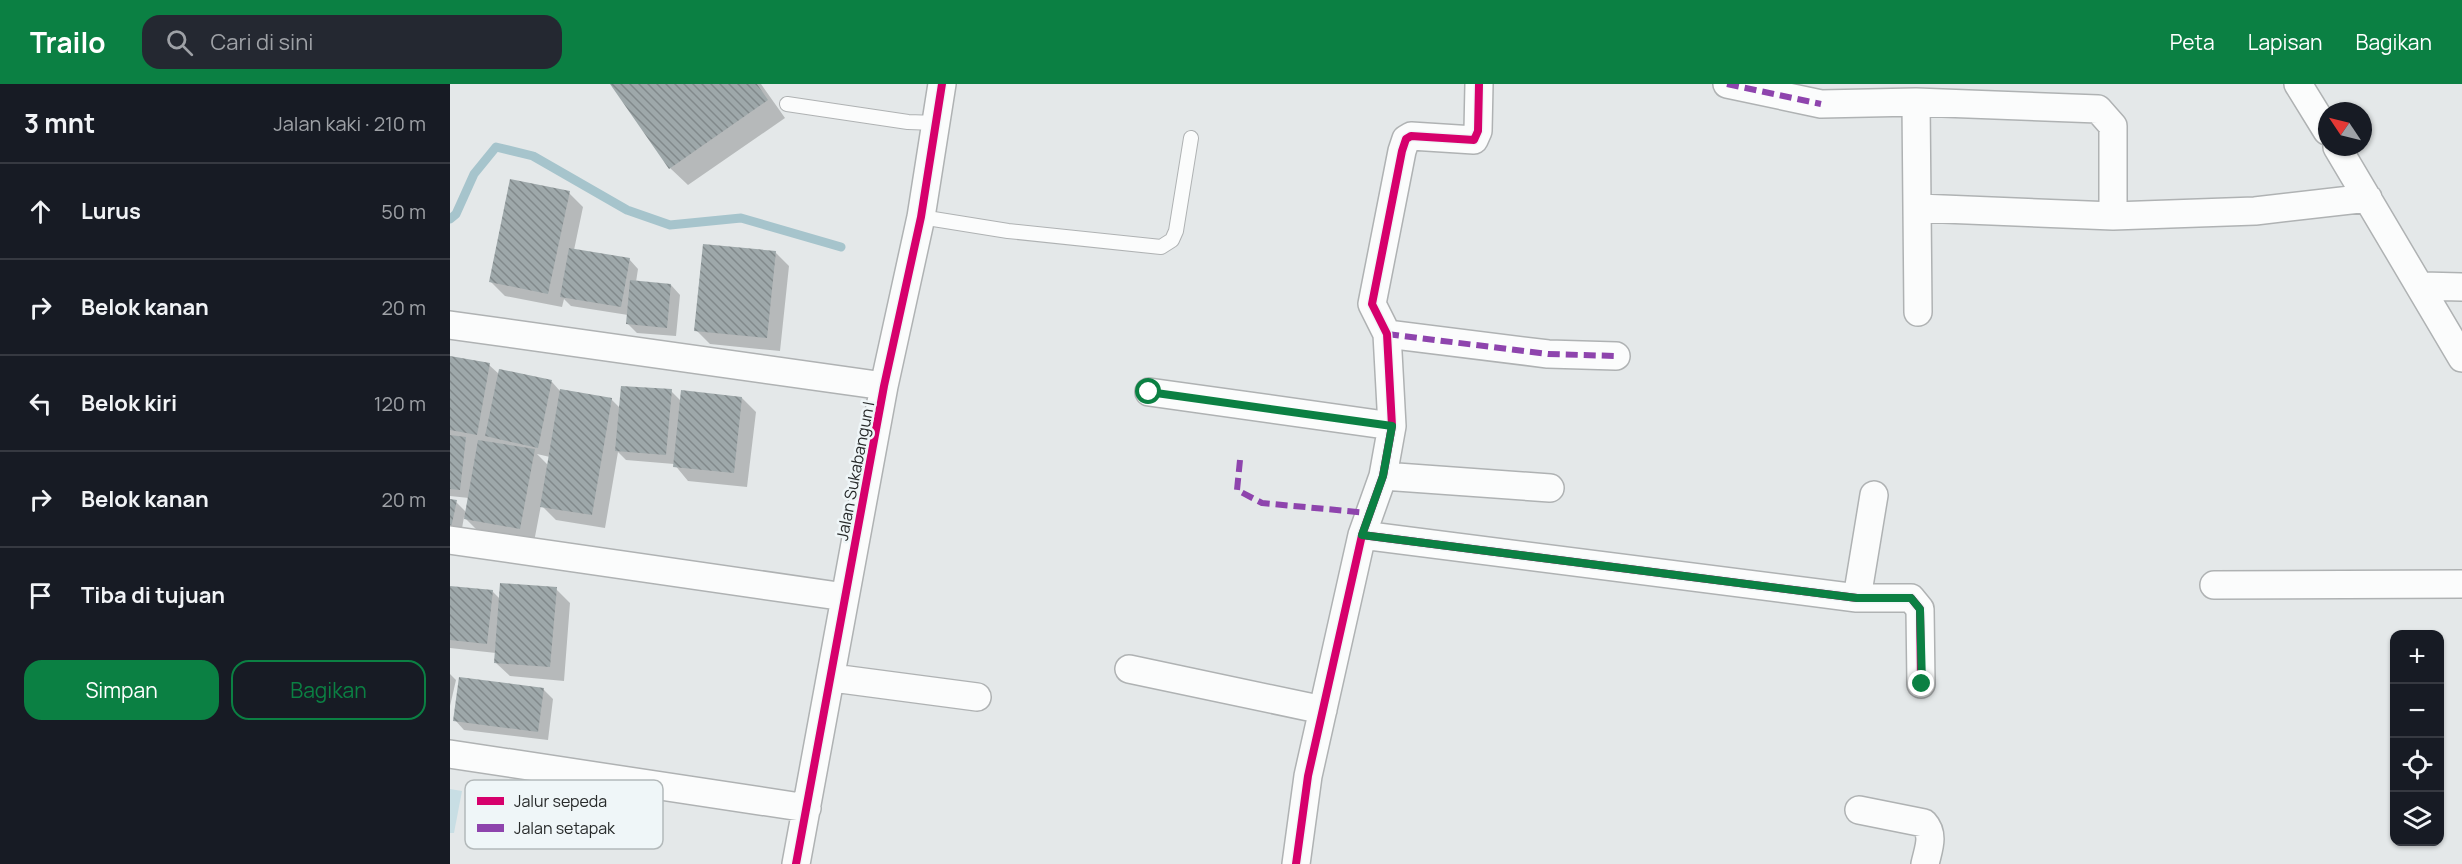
<!DOCTYPE html>
<html lang="id">
<meta charset="utf-8">
<style>
:root{--surface:#171b24;--page:#242831;--text:#f1f3f6;--muted:#9ea1a6;--line:#363941;--accent:#0b8043}
body{margin:0;font-family:Manrope,sans-serif;background:var(--page);color:var(--text)}
.controls{position:absolute;right:18px;bottom:18px;display:grid;overflow:hidden;border-radius:12px;box-shadow:0 2px 4px #0004}
.controls button{width:54px;height:54px;display:grid;place-items:center;padding:0;border:0;border-bottom:2px solid var(--line);background:var(--surface);color:var(--text);font:30px sans-serif}
.compass{position:absolute;left:1868px;top:18px;width:54px;height:54px;border-radius:50%;background:var(--surface);box-shadow:0 2px 4px #0004;rotate:305deg}
.stop{position:absolute;width:18px;height:18px;margin:-14px;border:4px solid #0b8043;border-radius:50%;background:#fff}
.stop.end{background:#0b8043;border-color:#fff;box-shadow:0 2px 6px #0008}
.list{margin:0;padding:0;list-style:none}
h2{display:flex;justify-content:space-between;align-items:center;height:78px;margin:0;padding:0 24px;font-size:26px}
h2 small{font-size:20px;font-weight:400;color:var(--muted)}
.list li{display:grid;grid-template-columns:39px 1fr auto;gap:18px;align-items:center;box-sizing:border-box;height:96px;padding:0 24px;border-top:2px solid var(--line)}
.list b{display:block;font-size:22px;white-space:nowrap}
.list em{font-size:20px;font-style:normal;color:var(--muted)}
.actions{display:flex;gap:12px;padding:18px 24px}
.actions a{flex:1;padding:14px 0;border:2px solid var(--accent);border-radius:18px;text-align:center;font-size:21px;color:var(--accent)}
.actions .main{background:var(--accent);color:#fff}
.icon{flex:none;width:33px;height:33px;fill:none;stroke:currentColor;stroke-width:2;stroke-linecap:round;stroke-linejoin:round}
.map{position:relative;flex:none;width:2012px;height:780px;overflow:hidden}
header{display:flex;align-items:center;gap:36px;box-sizing:border-box;height:84px;padding:0 30px;background:var(--accent);color:#fff}
header strong{font-size:28px}
nav{display:flex;gap:33px;margin-inline-start:auto;font-size:21px}
.search{width:420px;height:54px;background:var(--page);display:flex;align-items:center;gap:15px;box-sizing:border-box;padding:0 21px;border-radius:18px;color:var(--muted);font-size:22px}
main{display:flex}
aside{flex:1;background:var(--surface)}
.map>svg:first-child{display:block}
</style>
<header>
<strong>Trailo</strong>
<div class="search"><svg class="icon" aria-label="search" viewBox="0 0 24 24"><circle cx="10" cy="10" r="6"/><path d="M15 15l6 6"/></svg>Cari di sini</div>
<nav><a>Peta</a><a>Lapisan</a><a>Bagikan</a></nav>
</header>
<main>
<aside>
<h2>3 mnt<small>Jalan kaki · 210 m</small></h2>
<ul class="list">
<li><svg class="icon" aria-label="ahead" viewBox="0 0 24 24"><path d="M12 20V5M6 11l6-6 6 6"/></svg><div><b>Lurus</b></div><em>50 m</em></li>
<li><svg class="icon" aria-label="right" viewBox="0 0 24 24"><path d="M7 20v-9h11M14 6l5 5-5 5"/></svg><div><b>Belok kanan</b></div><em>20 m</em></li>
<li><svg class="icon" aria-label="left" viewBox="0 0 24 24"><path d="M17 20v-9H6M10 6l-5 5 5 5"/></svg><div><b>Belok kiri</b></div><em>120 m</em></li>
<li><svg class="icon" aria-label="right" viewBox="0 0 24 24"><path d="M7 20v-9h11M14 6l5 5-5 5"/></svg><div><b>Belok kanan</b></div><em>20 m</em></li>
<li><svg class="icon" aria-label="arrive" viewBox="0 0 24 24"><path d="M6 21V4h12l-3 4 3 4H6"/></svg><div><b>Tiba di tujuan</b></div></li>
</ul>
<div class="actions"><a class="main">Simpan</a><a>Bagikan</a></div>
</aside>
<div class="map">
<svg width="2012" height="780" viewBox="0 0 2012 780">
<defs>
<pattern id="building-back-hatch" width="6" height="6" patternUnits="userSpaceOnUse" patternTransform="scale(1.5)"><rect width="6" height="6" fill="#9ea8aa"/><path d="M-1 5l2 2M0 0l6 6M5-1l2 2" fill="none" stroke="#81898b"/></pattern>
</defs>
<rect width="100%" height="100%" fill="#e4e8e9"/>
<path fill="#c8dee4" d="M0 705 12 707 4 749H0Z"/>
<path fill="#0003" fill-rule="evenodd" d="M162 0H311L335 34 238 101 220 84Z
M119 109 133 123 124 166 179 175 188 185 186 198 221 201 230 211 226 252 187 249 177 239 178 231 121 222 114 215 112 223 55 212 41 198Z
M325 168 339 182 330 267 260 260 246 246Z
M0 273 39 281 49 290 50 287 102 298 110 307 161 315 170 324 221 307 231 317 292 314 306 328 297 403 238 397 224 380 176 376 168 368 155 444 106 436 91 421 84 458 29 448 14 433 11 450 0 448V416L6 418 16 428 19 414 0 412ZM87 370 100 373 99 382Z
M0 503 42 507 50 515 106 505 120 519 114 597 60 592 46 579V569L0 564Z
M0 590 6 596 0 622Z
M94 606 103 615 98 656 14 646 5 636Z"/>
<g fill="none" stroke-linecap="round" stroke-linejoin="round">
<path stroke="#a6c4cc" stroke-width="9" d="M0 135 6 130 24 90 46 63 83 72 177 126 220 141 291 134 391 163"/>
</g>
<path fill="url(#building-back-hatch)" d="M160 0H307L318 16 219 85Z
M60 95 120 107 98 210 39 198Z
M253 160 326 167 317 254 244 247Z
M119 164 180 174 171 223 110 213Z
M180 196 221 200 217 244 176 240Z
M0 272 40 279 27 351 0 346Z
M49 285 102 296 88 364 35 352Z
M171 302 222 305 216 371 165 367Z
M110 305 162 314 142 431 90 423Z
M231 306 292 313 284 389 223 383Z
M0 351 16 353 10 406 0 405Z
M28 356 85 365 70 445 14 435Z
M0 415 7 416 1 444H0Z
M50 499 107 503 100 583 44 579Z
M0 502 43 506 37 560 0 556Z
M9 593 94 604 88 648 3 637Z"/>
<g fill="none" stroke-linecap="round" stroke-linejoin="round">
<defs>
<path id="lane" d="M337 20 458 38 486 39
M471 133 558 147 711 163 722 156 726 147 741 54"/>
<path id="street" d="M1277 0 1371 20 1466 18 1648 25 1663 42V132
M1848 0 1877 47
M1466 18 1468 228
M1887 63 2012 274
M1469 124 1663 132 1805 127 1918 114
M1972 202 2012 203
M0 241 434 302
M937 250 1098 270 1166 272
M699 308 942 342
M933 392 1100 404
M912 451 1407 514H1461L1470 525 1471 600
M0 456 395 513
M1764 501 2012 500
M1407 514 1424 411
M679 585 873 626
M383 594 527 613
M0 670 357 724
M1409 726 1474 739C1485 751 1478 766 1475 780
M346 780 434 302 471 133 492 0
M846 780 858 692 912 451 933 392 942 342 937 250 922 220 952 67 956 55 961 52 1024 56 1028 47 1029 0"/>
</defs>
<use href="#lane" stroke="#afb2b3" stroke-width="16"/>
<use href="#street" stroke="#afb2b3" stroke-width="30"/>
<use href="#lane" stroke="#fbfcfc" stroke-width="14"/>
<use href="#street" stroke="#fbfcfc" stroke-width="27"/>
<path stroke="#8e44ad" stroke-width="6" stroke-dasharray="12 6" stroke-linecap="butt" d="M1277 0 1371 20
M937 250 1098 270 1166 272
M790 376 787 406 812 419 918 429"/>
<defs>
<path id="cycleway" d="M912 451 1407 514H1461L1470 525 1471 600
M346 780 434 302 471 133 492 0
M846 780 858 692 912 451 933 392 942 342 937 250 922 220 952 67 956 55 961 52 1024 56 1028 47 1029 0"/>
</defs>
<use href="#cycleway" stroke="#eff6f8" stroke-width="11"/>
<use href="#cycleway" stroke="#d6006c" stroke-width="8"/>
</g>
<g fill="none" stroke-linecap="round" stroke-linejoin="round">
<path stroke="#0b8043" stroke-width="8" d="M699 308 942 342 933 392 912 451 1407 514H1461L1470 525 1472 600"/>
</g>
<g text-anchor="middle" dominant-baseline="central" stroke-width="5" stroke-linejoin="round" paint-order="stroke">
<g font-size="16" fill="#272a2a" stroke="#eff6f8">
<text transform="translate(405 387) rotate(-79)">Jalan Sukabangun I</text>
</g>
</g>
<rect x="15" y="696" width="198" height="69" rx="9" fill="#eff6f8" stroke="#b3b9ba" stroke-width="1.5"/>
<rect x="27" y="713" width="27" height="8" fill="#d6006c"/>
<rect x="27" y="740" width="27" height="8" fill="#8e44ad"/>
<g font-size="16" fill="#272a2a">
<text x="64" y="723">Jalur sepeda</text>
<text x="64" y="750">Jalan setapak</text>
</g>
</svg>
<div class="controls">
<button>+</button>
<button>−</button>
<button><svg class="icon" aria-label="locate" viewBox="0 0 24 24"><circle cx="12" cy="12" r="6"/><path d="M12 2v4M12 18v4M2 12h4M18 12h4"/></svg></button>
<button><svg class="icon" aria-label="layers" viewBox="0 0 24 24"><path d="M12 4l9 5-9 5-9-5zM3 14l9 5 9-5"/></svg></button>
</div>
<svg class="compass" viewBox="-18 -18 36 36"><path d="M0-13l5 13h-10z" fill="#e53935"/><path d="M0 13l5-13h-10z" fill="#9ea1a6"/></svg>
<div class="stop" style="left:699px;top:308px"></div>
<div class="stop end" style="left:1472px;top:600px"></div>
</div>
</main>
